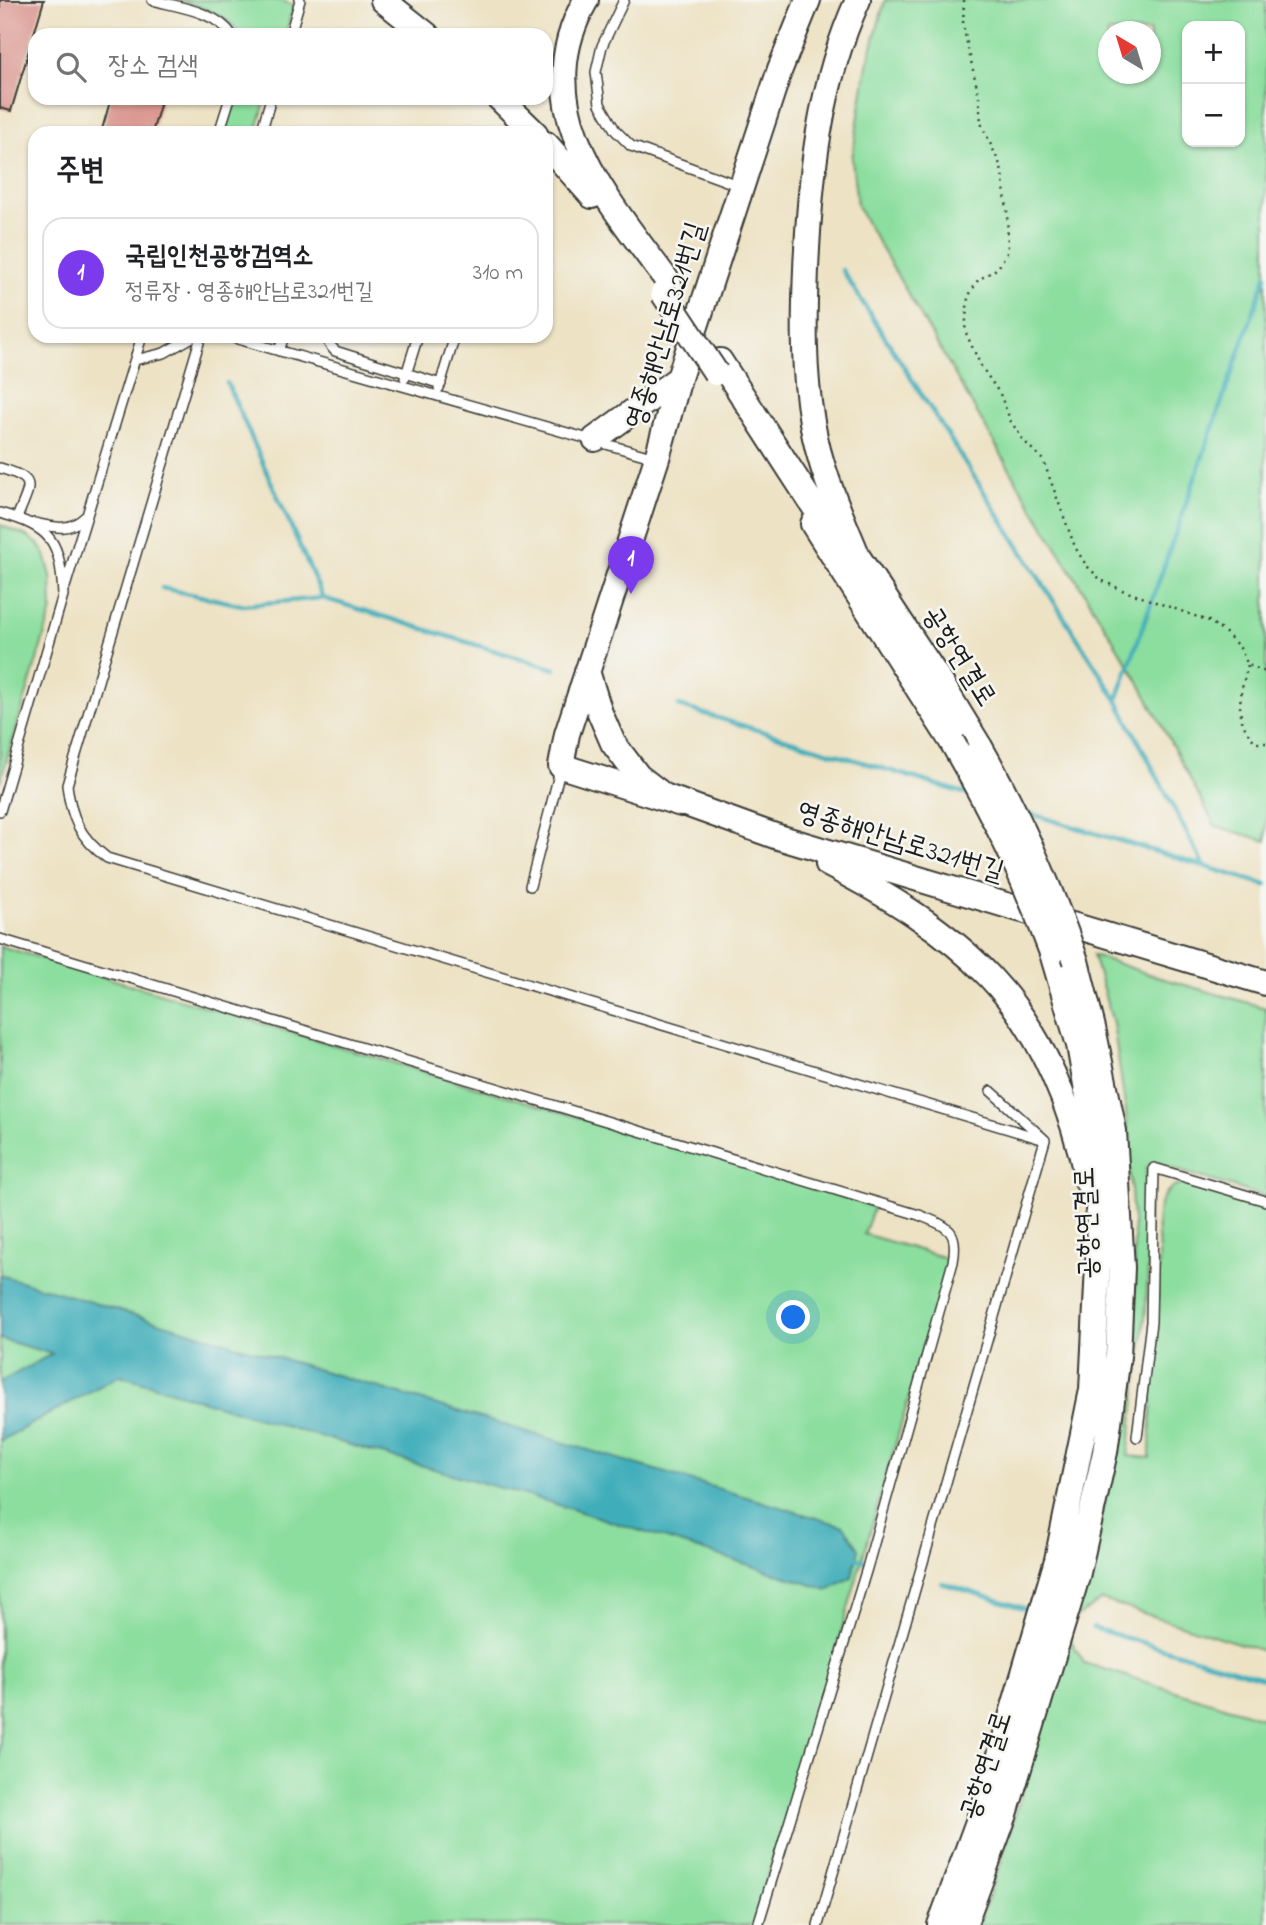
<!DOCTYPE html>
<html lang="ko">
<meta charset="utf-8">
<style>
:root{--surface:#fff;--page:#f6f6f6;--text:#202124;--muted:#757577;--line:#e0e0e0;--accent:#7c3aed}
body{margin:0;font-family:"Indie Flower","Poor Story",sans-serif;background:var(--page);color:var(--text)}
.controls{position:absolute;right:21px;top:21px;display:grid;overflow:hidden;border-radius:14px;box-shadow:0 2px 5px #0004}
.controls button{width:63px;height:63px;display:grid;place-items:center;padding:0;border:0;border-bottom:2px solid var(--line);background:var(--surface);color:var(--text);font:35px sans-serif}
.compass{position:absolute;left:1098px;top:21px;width:63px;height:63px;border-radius:50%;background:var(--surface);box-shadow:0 2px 5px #0004;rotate:322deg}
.you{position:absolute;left:794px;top:1318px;width:24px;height:24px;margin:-18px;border:5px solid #fff;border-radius:50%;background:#1a73e8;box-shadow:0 0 0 10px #1a73e833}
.badge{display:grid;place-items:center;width:46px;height:46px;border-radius:50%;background:var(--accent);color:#fff;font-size:23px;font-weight:700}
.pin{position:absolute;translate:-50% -58px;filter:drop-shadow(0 2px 4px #0008)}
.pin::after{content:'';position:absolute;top:37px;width:24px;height:21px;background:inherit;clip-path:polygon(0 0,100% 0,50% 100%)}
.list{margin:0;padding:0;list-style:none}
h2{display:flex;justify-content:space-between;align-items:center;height:91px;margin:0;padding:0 28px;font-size:30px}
h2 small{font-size:23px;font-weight:400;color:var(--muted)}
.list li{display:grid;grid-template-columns:46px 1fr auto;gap:21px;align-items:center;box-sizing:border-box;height:112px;margin:0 14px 14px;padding:0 14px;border:2px solid var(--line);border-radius:21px}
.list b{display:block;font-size:26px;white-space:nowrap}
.list p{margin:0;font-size:23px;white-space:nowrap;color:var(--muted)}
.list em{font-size:23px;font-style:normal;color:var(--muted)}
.icon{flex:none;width:38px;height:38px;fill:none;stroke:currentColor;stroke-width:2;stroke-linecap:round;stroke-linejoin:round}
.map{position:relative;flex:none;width:1266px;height:1925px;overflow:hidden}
.search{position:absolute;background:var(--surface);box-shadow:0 2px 5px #0004;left:28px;top:28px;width:525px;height:77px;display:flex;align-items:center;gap:18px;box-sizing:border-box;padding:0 24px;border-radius:21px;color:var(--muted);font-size:26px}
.panel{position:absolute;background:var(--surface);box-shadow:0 2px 5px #0004;left:28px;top:126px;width:525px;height:217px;border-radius:21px}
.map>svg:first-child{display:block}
</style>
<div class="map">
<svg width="1266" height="1925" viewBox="0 0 1266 1925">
<rect width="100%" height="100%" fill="#f6f6f2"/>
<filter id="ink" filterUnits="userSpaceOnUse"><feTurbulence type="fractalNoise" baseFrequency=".0143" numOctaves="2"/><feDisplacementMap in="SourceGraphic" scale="14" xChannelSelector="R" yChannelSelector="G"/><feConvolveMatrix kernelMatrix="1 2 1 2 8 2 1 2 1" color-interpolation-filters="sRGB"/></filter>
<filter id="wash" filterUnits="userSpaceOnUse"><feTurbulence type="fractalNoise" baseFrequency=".00686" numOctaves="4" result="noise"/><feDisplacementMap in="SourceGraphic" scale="28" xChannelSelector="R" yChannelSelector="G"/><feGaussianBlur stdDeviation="1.57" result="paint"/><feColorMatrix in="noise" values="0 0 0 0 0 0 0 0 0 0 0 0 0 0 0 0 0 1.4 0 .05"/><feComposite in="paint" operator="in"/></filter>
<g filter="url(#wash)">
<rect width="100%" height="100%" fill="#ede2c4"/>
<path fill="#8cde9f" stroke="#547d5e" stroke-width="2" fill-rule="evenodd" d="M179 0H279L294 5 285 35H240C228 14 200 7 179 0Z
M885 0H1266V841L1215 826 1140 684 1023 492 857 206 852 159 867 65ZM1240 26V142H1187V26ZM1108 32H1150V74H1108Z
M234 98H266L256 133H223Z
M0 525 27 536 39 545 45 555 51 576 52 610 0 782Z
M0 946 797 1182 874 1207 864 1234 949 1259 834 1657 753 1925H0Z
M1093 955 1157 977 1266 1008V1197L1157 1164 1150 1165 1146 1168 1149 1246 1146 1309 1128 1456 1150 1458C1151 1392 1155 1327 1159 1261 1160 1243 1155 1225 1159 1208 1161 1199 1166 1191 1174 1187 1196 1176 1243 1197 1266 1204V1652L1102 1600 1072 1620 1117 1455 1133 1340 1134 1237 1126 1112 1113 1023Z
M1068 1635 1084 1663 1266 1719V1925H978L1001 1863Z"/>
<path fill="#3faeba" stroke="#2e656b" stroke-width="2" d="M0 1275 844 1526 859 1549 852 1577 828 1590 549 1502 301 1431 120 1375 0 1441V1382L52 1354 0 1339Z"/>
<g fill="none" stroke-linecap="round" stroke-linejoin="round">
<path stroke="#3faeba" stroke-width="4.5" d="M842 270 1117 700 1204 866
M227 383 323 598
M162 588 242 605 323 598 555 669
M1117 700 1266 276
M679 706 970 795
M1025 812 1266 885
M853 1557 864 1561
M942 1583 1030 1610
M1093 1628 1266 1679"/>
</g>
<g id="blocks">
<path fill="#d9938b" d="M0 0H44L11 111 0 108Z
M111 98H162L152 133H101Z"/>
</g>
</g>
<g filter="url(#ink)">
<use href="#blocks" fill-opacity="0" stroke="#3b3a35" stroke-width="2"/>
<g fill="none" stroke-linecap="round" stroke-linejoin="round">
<defs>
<path id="lane" d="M152 0C178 7 216 11 232 35
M624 0 602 46 596 72 600 104 615 130 631 146 740 186
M290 35 300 0
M219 133 230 98
M261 133 271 98
M201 336 67 785C71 818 80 838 107 858L1045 1140
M214 336 231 337 655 458
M331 336 329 344 335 351 441 384
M279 351 284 336
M135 360 164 353 194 336
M405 378 418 336
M439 388 455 336
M0 468C39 480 30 484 17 518
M0 513C53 528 60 541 63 595L0 811
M34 523C56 528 69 532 86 516
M65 587 142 336
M530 886 561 767
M0 939 919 1215C948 1227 959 1229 953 1262L867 1568 758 1925
M1137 1437 1151 1322 1154 1168 1266 1201
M818 1925 1045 1140 991 1091"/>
<path id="secondary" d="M383 0 427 35
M586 0C524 108 608 200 669 283
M858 0C819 85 810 177 806 269 804 320 803 371 812 422 820 470 840 513 858 557
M499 98 535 133
M546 144 592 196
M720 361 815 508 858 557 941 683 980 747
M595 439 679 378
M813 524 952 742
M587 671 600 713 613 743 638 776 664 796 775 836 1266 983
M681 804 561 766 567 734 657 458 679 378 780 69 808 0
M828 864C886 894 945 929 990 977 1042 1032 1073 1110 1088 1183
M940 1925 990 1789 1057 1560 1092 1390 1099 1244 1097 1147 1079 1045 1052 953
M964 1925 1005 1814 1077 1577 1105 1452 1118 1356 1122 1268 1114 1131 1093 1028 1076 961"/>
</defs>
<use href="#lane" stroke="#3b3a35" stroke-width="12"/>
<use href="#secondary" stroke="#3b3a35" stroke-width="28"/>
<path stroke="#3b3a35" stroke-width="2.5" stroke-dasharray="2 5" stroke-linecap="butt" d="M964 0 963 25 979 97 981 123 1001 167 1007 208 1008 251 998 268 978 280 968 297 965 331 981 366 1000 394 1011 422 1025 442 1043 460 1075 547 1086 565 1101 580 1122 590 1209 621 1227 634 1240 648 1248 665 1266 672
M1248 665C1240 694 1232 721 1257 743H1266"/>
<use href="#lane" stroke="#fff" stroke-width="9"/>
<use href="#secondary" stroke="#fff" stroke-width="24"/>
<defs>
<path id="secondary-bridge" d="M663 293 716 373
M952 742C993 813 1024 876 1052 953
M980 747C1019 816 1050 886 1076 961"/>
</defs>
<use href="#secondary-bridge" stroke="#3b3a35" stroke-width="28" stroke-linecap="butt"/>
<use href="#secondary-bridge" stroke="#fff" stroke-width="24"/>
</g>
</g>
<g text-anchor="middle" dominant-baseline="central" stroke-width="5" stroke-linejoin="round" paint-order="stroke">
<g font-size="28" fill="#1c1c1c" stroke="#f6f6f2">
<text transform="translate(667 326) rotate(-73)">영종해안남로321번길</text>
<text transform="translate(958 657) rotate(58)">공항연결로</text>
<text transform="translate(900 843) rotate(17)">영종해안남로321번길</text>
<text transform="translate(1088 1223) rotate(-92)">공항연결로</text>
<text transform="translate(987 1766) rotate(-72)">공항연결로</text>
</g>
</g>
</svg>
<div class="controls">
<button>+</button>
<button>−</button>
</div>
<svg class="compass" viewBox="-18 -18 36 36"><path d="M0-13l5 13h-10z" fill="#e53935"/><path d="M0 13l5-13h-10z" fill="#757577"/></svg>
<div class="you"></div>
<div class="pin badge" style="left:631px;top:594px">1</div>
<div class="search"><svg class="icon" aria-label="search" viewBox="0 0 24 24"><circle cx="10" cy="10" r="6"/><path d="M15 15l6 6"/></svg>장소 검색</div>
<section class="panel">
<h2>주변<small></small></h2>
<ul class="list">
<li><span class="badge">1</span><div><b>국립인천공항검역소</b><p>정류장 · 영종해안남로321번길</p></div><em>310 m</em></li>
</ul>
</section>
</div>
